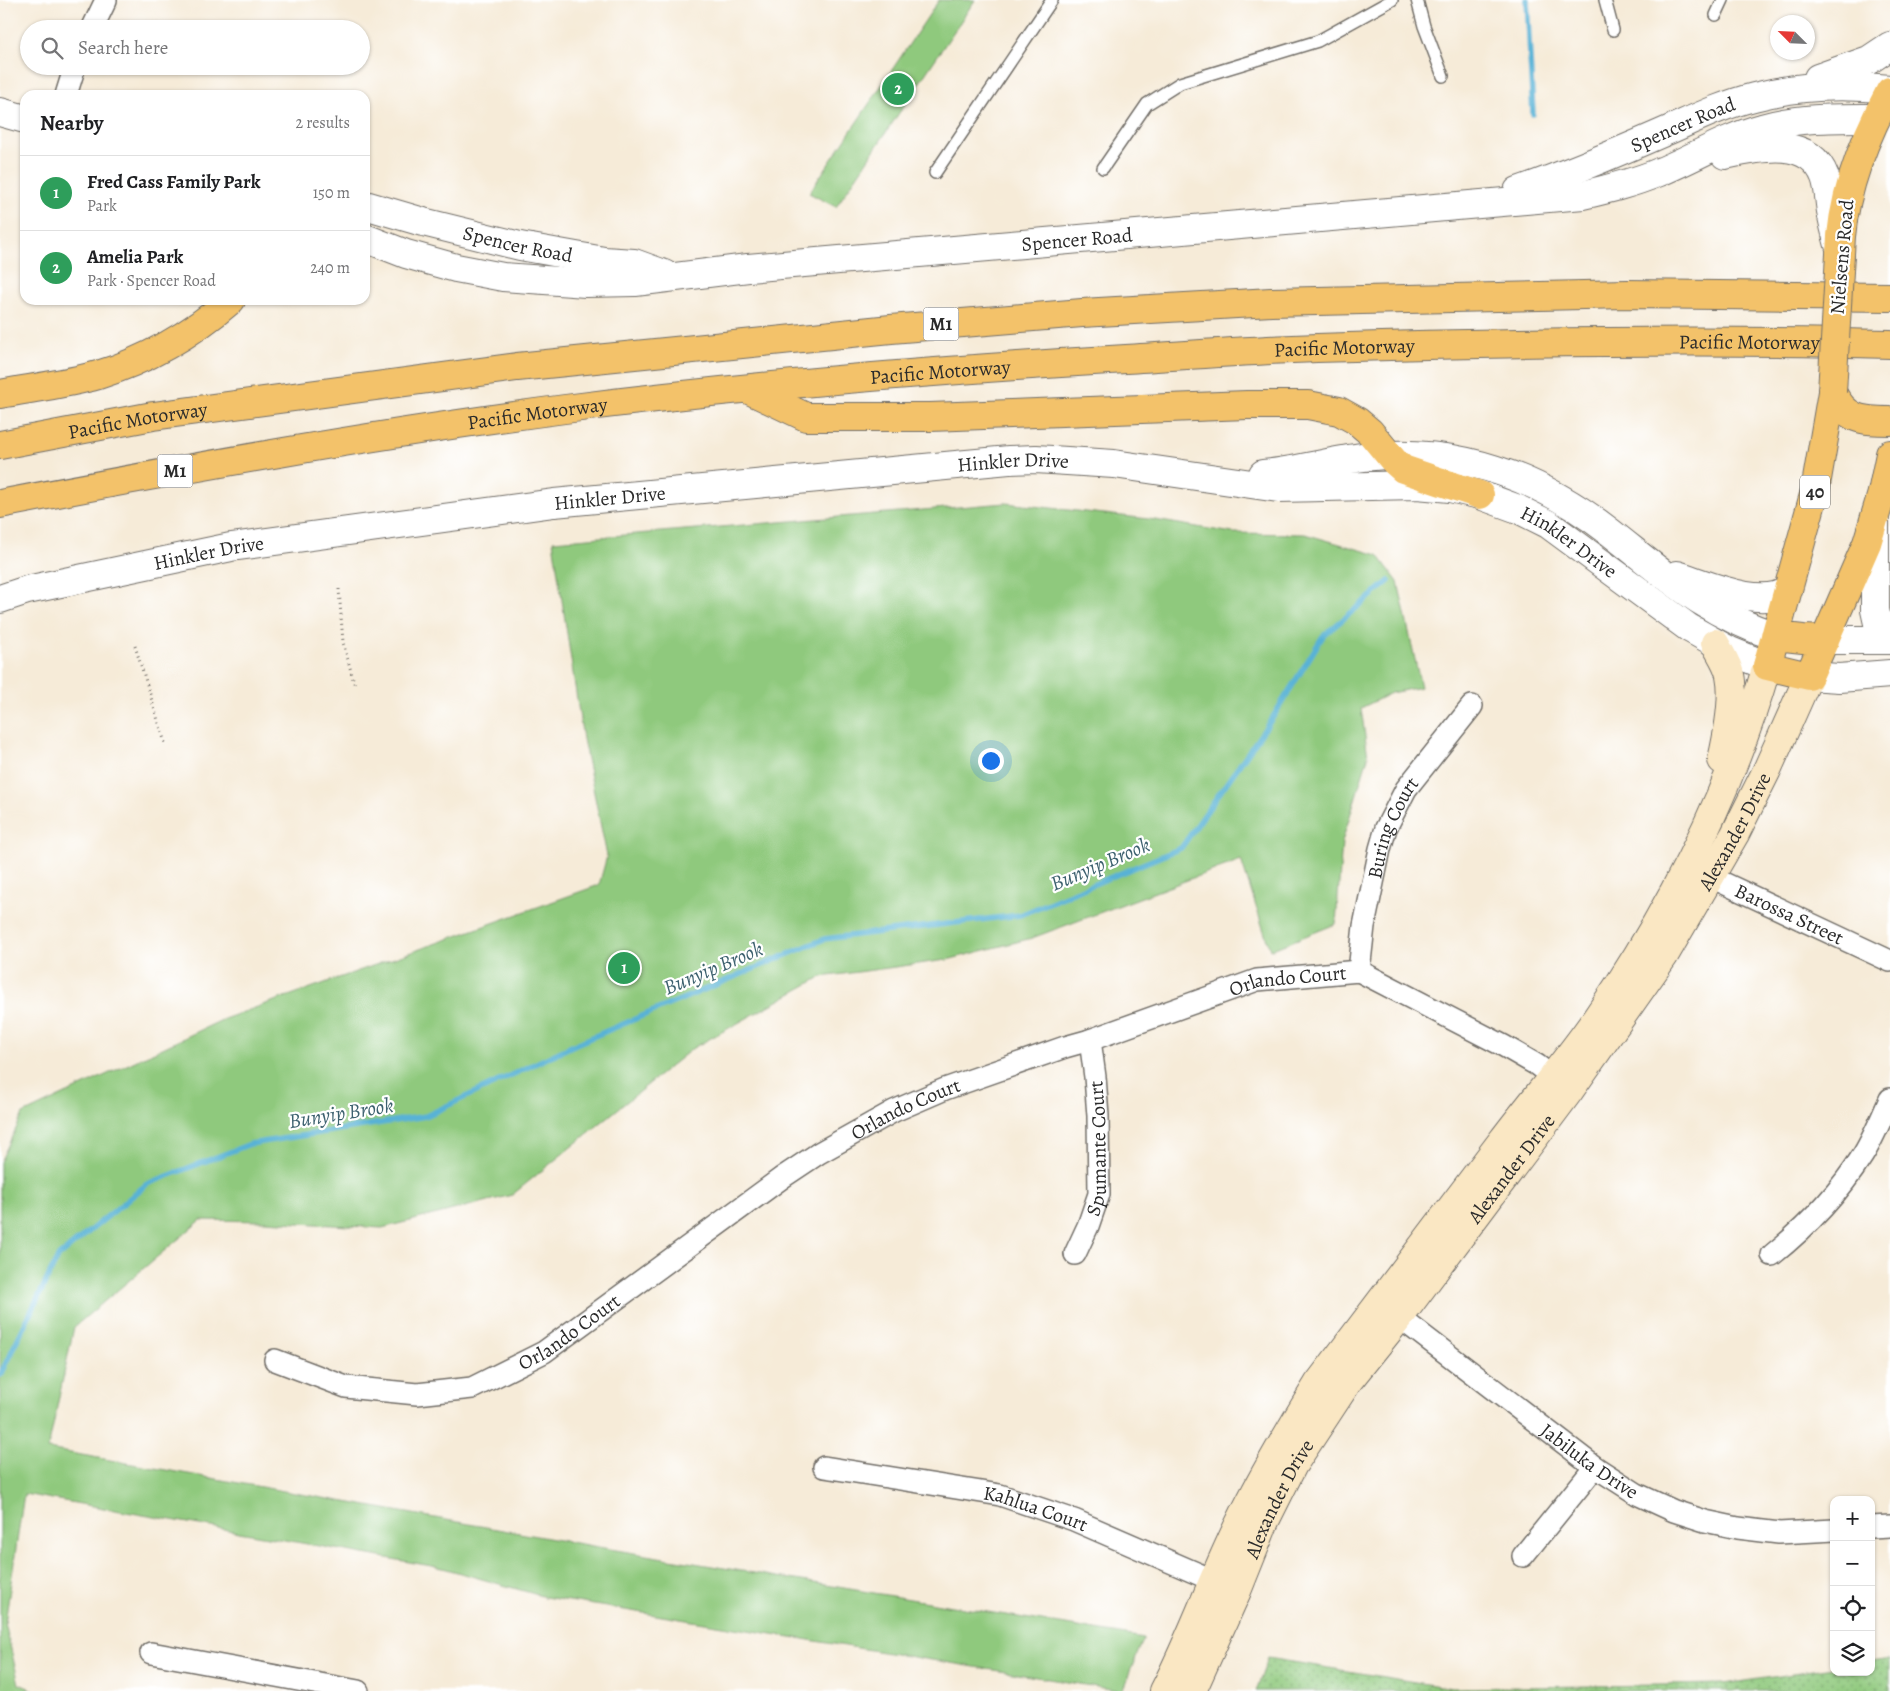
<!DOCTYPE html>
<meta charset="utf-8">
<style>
:root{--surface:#fff;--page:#f6f6f6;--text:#202124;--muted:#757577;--line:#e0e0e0;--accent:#1a73e8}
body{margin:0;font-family:Alegreya,serif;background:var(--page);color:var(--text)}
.controls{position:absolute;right:15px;bottom:15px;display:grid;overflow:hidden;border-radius:10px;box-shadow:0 1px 4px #0004}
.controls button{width:45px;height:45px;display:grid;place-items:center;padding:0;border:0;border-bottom:1px solid var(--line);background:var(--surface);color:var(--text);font:25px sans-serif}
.compass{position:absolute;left:1770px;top:15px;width:45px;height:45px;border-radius:50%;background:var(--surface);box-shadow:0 1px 4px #0004;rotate:294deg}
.you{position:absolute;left:990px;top:760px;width:18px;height:18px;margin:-12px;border:4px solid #fff;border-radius:50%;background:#1a73e8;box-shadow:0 0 0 8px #1a73e833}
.badge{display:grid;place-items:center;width:32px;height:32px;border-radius:50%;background:var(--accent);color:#fff;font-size:16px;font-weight:700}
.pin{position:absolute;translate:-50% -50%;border:2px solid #fff;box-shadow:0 1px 5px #0006}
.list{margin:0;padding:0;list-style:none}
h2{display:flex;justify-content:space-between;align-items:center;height:65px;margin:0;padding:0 20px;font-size:21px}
h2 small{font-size:16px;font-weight:400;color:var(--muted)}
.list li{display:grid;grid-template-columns:32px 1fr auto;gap:15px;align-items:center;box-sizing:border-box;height:75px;padding:0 20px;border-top:1px solid var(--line)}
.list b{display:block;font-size:19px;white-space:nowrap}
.list p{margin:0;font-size:16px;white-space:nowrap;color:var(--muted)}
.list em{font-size:16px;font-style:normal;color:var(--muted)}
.icon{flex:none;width:28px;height:28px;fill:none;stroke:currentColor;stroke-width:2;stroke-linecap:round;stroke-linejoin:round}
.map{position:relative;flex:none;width:1890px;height:1691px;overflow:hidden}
.search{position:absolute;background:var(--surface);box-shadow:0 1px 4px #0004;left:20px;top:20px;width:350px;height:55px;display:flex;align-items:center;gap:12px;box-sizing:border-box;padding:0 18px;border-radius:28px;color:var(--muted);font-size:19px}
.panel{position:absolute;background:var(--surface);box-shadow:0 1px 4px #0004;left:20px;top:90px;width:350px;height:215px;border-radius:15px}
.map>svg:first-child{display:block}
</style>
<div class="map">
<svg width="1890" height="1691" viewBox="0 0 1890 1691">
<defs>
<pattern id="grass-dots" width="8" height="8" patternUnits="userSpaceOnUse" patternTransform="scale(1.25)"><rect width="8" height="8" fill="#8fc97d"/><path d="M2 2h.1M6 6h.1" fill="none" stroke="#75a367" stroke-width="1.8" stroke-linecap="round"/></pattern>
</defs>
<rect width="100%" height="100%" fill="#fff"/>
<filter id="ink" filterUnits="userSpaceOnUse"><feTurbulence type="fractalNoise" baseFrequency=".02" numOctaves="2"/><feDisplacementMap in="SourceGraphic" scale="10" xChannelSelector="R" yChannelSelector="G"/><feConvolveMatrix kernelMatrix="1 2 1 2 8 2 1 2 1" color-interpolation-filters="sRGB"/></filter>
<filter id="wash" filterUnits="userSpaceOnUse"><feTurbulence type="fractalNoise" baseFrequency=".0096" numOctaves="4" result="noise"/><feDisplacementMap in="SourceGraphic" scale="20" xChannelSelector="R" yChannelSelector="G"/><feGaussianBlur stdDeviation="1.12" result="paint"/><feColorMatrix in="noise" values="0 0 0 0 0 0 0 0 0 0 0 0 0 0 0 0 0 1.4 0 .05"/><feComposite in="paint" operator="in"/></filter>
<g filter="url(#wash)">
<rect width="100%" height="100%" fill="#f6ebd8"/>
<path fill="url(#grass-dots)" stroke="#5d7a54" d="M1268 1658 1452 1688 1724 1684 1834 1668V1672H1871V1661L1890 1658V1691H1256Z"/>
<path fill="#8fc97d" stroke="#5d7a54" d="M939 0H975L836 207 809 193Z
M1006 503 1149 519 1233 533 1305 534 1378 555 1398 582 1421 687 1391 693 1361 708 1368 757 1342 842 1336 924 1270 950 1241 860 1032 938 947 960 821 977 693 1048 512 1195 382 1228 265 1221 201 1220 74 1327 48 1449 598 1547 1144 1638 1122 1691 545 1597 443 1568 24 1494 5 1623 19 1684 36 1691H0V1162L23 1114 224 1019 599 885 607 856 583 739 553 541Z"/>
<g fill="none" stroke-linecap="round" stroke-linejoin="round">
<path stroke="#59b2d6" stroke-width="5.5" d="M1527 0 1533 114
M0 1375 58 1257 147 1184 250 1144 426 1116 576 1044 824 939 1020 915 1181 848 1273 717 1323 636 1389 581"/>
</g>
</g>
<g filter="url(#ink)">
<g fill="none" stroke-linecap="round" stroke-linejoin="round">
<defs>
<path id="service" d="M1417 0 1424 26 1443 76
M1605 0 1613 30
M1716 15 1723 0
M1103 168 1147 104 1180 83 1318 41 1392 0
M935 173 1052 0"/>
<g id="minor">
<path d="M92 29 106 0"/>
<path d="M66 95 75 66"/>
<path id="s1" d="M1698 871 1890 961"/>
<path id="s2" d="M1359 971 1364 926 1380 849 1386 828 1406 789 1472 706"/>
<path id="s3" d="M1075 1254 1088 1226 1099 1194 1098 1116 1095 1077 1090 1040"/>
<path d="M1772 1255C1807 1227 1839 1193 1863 1155 1874 1137 1882 1117 1890 1099"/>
<path id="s4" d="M1387 1308 1595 1467 1637 1494 1674 1511 1705 1521 1738 1528 1779 1533 1834 1530"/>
<path id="s5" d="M275 1360 346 1387 417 1394 472 1388 544 1352 783 1177 819 1153 894 1111 945 1089 1065 1047 1090 1040 1257 980 1359 971 1504 1046 1537 1065 1564 1086"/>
<path id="s6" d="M824 1467 1000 1495 1074 1520 1226 1586"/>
<path d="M1871 1527 1890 1526"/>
<path d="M1523 1556 1595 1467"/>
<path d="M151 1653 358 1691"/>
</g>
<g id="tertiary">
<path d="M1818 78 1869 60 1890 46"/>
<path d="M0 112 25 119"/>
<path d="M1725 155C1758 148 1809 135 1825 177 1829 188 1829 200 1831 211 1833 222 1836 234 1839 245"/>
<path id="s7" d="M1518 191C1567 174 1614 154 1662 133 1692 120 1722 105 1754 97 1799 85 1844 84 1890 89"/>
<path id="s8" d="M365 205 423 222 520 246 604 261 634 263 664 274"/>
<path id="s9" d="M365 238 406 254 456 268 503 277 586 283 635 282 748 268 1583 195C1608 189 1633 183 1657 173 1692 159 1725 138 1762 128 1799 117 1838 118 1876 118"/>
<path d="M1263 474C1297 471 1330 461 1363 457 1455 446 1538 476 1610 532 1666 576 1705 613 1775 636"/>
<path d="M1875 522V610L1879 628 1887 640"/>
<path d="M1677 575C1704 583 1764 611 1788 589"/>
<path id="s10" d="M0 599 27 590 231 547 554 503 1009 460 1036 459 1114 464 1278 488 1417 485 1450 488 1480 495 1518 509 1548 524 1689 628 1730 651 1767 666"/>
<path d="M1825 640H1890"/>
<path d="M1809 676 1839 678 1890 674"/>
</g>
<g id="secondary">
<path d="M1715 643C1720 653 1728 664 1730 675 1735 698 1727 738 1722 760"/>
<path d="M1164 1691C1193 1635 1213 1576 1241 1520 1264 1473 1291 1428 1318 1384 1380 1303 1441 1222 1502 1141 1533 1100 1567 1061 1596 1019 1671 910 1730 793 1767 666"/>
<path id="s11" d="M1192 1691 1237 1591 1265 1521 1293 1465 1349 1380 1399 1318 1570 1090 1664 956 1735 834 1767 770 1809 676"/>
</g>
<path id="primary" d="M1840 254C1841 196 1863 141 1890 91
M1832 392 1815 491 1767 666 1809 676 1867 543 1882 493 1890 454
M1775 636 1803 639 1825 640"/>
<g id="motorway">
<path d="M747 389 806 417H930L1247 405H1308L1339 411 1357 421 1370 432 1394 461 1403 469 1480 495"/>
<path d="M1832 392C1846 420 1862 421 1890 421"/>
<path d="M0 394C32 388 67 384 98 375 147 360 193 333 231 300"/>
<path id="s12" d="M0 445 153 416 517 367 891 329 1082 313 1271 302 1627 294 1890 297"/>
<path d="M1882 493 1890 482"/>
<path id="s13" d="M0 504C188 468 376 434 565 409 751 385 939 370 1126 359 1190 355 1253 350 1317 348 1508 342 1699 339 1890 344"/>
</g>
</defs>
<use href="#service" stroke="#726e68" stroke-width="14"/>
<use href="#minor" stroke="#726e68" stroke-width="24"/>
<use href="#tertiary" stroke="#726e68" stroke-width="30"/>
<use href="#secondary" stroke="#726e68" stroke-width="30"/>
<use href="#primary" stroke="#726e68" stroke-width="30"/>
<use href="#motorway" stroke="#726e68" stroke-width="30"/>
<path stroke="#726e68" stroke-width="3" stroke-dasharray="1 4" stroke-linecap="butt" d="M339 589 343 642 355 686
M135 646 166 746"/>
<use href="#service" stroke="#fff" stroke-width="11"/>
<use href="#minor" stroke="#fff" stroke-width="21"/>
<use href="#tertiary" stroke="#fff" stroke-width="28"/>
<use href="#secondary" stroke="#fae7c3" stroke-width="28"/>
<use href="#primary" stroke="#f3c26a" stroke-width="28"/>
<use href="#motorway" stroke="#f3c26a" stroke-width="28"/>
<defs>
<path id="primary-bridge" d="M1832 392 1840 254"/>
</defs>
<use href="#primary-bridge" stroke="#726e68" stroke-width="30" stroke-linecap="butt"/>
<use href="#primary-bridge" stroke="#f3c26a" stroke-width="28"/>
</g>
</g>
<g text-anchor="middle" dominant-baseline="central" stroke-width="4.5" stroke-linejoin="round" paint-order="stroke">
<g fill="#fff" stroke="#6b6b6b" stroke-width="1">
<rect x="923.5" y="307.5" width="35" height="33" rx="4"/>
<rect x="157.5" y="454.5" width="35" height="33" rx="4"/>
<rect x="1800" y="475.5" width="30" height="33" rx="4"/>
</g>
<g font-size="19" font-weight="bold" fill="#2b2b2b">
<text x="941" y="324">M1</text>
<text x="175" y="471">M1</text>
<text x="1815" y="492">40</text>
</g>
<g font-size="20" fill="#2b2b2b" stroke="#fff">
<text stroke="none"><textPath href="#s7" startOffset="178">Spencer Road</textPath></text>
<text stroke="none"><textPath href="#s9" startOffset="720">Spencer Road</textPath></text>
<text stroke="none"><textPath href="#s8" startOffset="158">Spencer Road</textPath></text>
<text transform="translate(1842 257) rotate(-85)">Nielsens Road</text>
<text stroke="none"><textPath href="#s13" startOffset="1760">Pacific Motorway</textPath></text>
<text stroke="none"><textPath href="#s13" startOffset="1355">Pacific Motorway</textPath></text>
<text stroke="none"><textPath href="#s13" startOffset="950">Pacific Motorway</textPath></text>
<text stroke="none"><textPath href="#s13" startOffset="545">Pacific Motorway</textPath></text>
<text stroke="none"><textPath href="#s12" startOffset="140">Pacific Motorway</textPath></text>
<text stroke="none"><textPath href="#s10" startOffset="1024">Hinkler Drive</textPath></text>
<text stroke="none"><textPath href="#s10" startOffset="619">Hinkler Drive</textPath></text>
<text stroke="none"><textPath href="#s10" startOffset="1595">Hinkler Drive</textPath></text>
<text stroke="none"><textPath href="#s10" startOffset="214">Hinkler Drive</textPath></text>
<text stroke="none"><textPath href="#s2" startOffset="148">Buring Court</textPath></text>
<text stroke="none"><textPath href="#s11" startOffset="1021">Alexander Drive</textPath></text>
<text stroke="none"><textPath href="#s1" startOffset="101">Barossa Street</textPath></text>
<text stroke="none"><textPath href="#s5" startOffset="1125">Orlando Court</textPath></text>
<text stroke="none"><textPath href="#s5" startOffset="720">Orlando Court</textPath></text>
<text stroke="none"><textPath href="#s3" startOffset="110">Spumante Court</textPath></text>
<text stroke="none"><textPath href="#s11" startOffset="616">Alexander Drive</textPath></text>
<text stroke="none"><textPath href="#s5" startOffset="315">Orlando Court</textPath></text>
<text stroke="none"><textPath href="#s4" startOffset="254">Jabiluka Drive</textPath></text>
<text stroke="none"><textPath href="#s11" startOffset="211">Alexander Drive</textPath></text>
<text stroke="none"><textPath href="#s6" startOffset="216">Kahlua Court</textPath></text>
</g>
<g font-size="21" font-style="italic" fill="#3d616f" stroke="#fff">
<text transform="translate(1100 864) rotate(-23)">Bunyip Brook</text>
<text transform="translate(713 968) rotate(-23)">Bunyip Brook</text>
<text transform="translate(341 1113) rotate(-9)">Bunyip Brook</text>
</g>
</g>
</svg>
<div class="controls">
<button>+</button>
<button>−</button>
<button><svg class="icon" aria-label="locate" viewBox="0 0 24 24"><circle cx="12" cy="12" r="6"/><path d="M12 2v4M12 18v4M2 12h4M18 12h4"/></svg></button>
<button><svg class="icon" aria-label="layers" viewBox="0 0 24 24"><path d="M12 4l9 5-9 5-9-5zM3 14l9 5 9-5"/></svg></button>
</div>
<svg class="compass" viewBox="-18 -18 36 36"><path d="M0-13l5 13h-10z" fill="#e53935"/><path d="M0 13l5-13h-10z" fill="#757577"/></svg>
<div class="you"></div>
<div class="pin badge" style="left:624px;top:968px;background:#2e9e5b">1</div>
<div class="pin badge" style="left:898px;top:89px;background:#2e9e5b">2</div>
<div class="search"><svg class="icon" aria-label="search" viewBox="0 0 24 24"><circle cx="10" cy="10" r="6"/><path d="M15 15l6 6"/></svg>Search here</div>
<section class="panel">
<h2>Nearby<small>2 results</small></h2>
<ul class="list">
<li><span class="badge" style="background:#2e9e5b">1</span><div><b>Fred Cass Family Park</b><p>Park</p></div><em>150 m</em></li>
<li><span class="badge" style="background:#2e9e5b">2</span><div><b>Amelia Park</b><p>Park · Spencer Road</p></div><em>240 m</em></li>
</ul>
</section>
</div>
